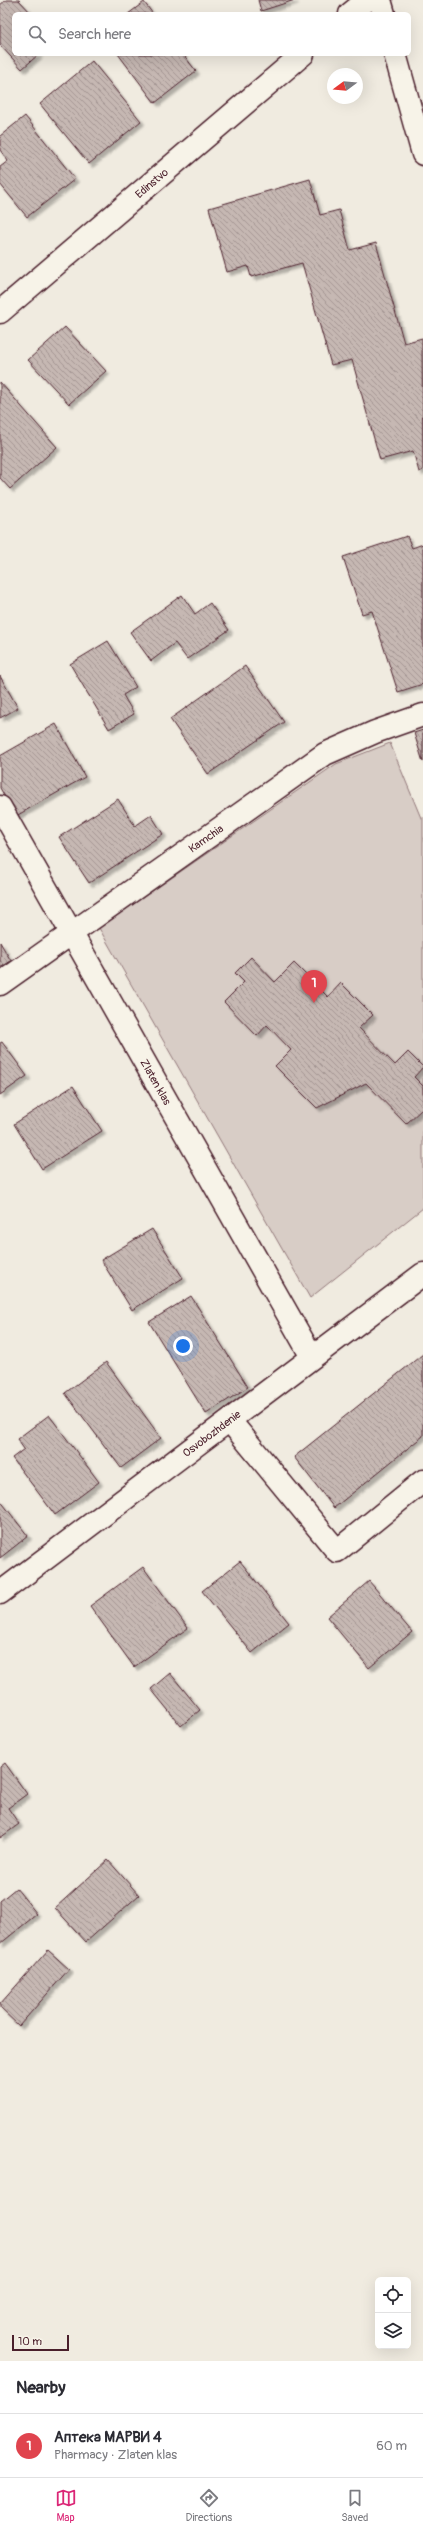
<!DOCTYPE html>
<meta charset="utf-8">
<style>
:root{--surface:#fff;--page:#f7f7f7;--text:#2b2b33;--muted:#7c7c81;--line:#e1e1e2;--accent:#db2777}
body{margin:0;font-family:Pangolin,sans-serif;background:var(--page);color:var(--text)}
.controls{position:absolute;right:12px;bottom:12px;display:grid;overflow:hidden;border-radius:6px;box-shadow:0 4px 16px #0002}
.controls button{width:36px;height:36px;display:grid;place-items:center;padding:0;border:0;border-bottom:1px solid var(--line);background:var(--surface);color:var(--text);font:20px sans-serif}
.compass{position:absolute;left:327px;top:68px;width:36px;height:36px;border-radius:50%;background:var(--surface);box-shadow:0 4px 16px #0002;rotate:254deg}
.scale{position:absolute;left:12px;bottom:10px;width:57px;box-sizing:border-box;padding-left:4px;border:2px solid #4a1f2b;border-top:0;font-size:11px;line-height:14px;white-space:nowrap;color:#4a1f2b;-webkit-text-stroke:3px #f7f3e8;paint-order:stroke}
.you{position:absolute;left:183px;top:1346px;width:14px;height:14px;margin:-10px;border:3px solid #fff;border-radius:50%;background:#1a73e8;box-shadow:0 0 0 6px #1a73e833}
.badge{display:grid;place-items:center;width:26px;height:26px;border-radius:50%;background:var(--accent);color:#fff;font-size:13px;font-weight:700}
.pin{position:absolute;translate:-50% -33px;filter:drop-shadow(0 1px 2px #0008)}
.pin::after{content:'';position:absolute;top:21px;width:14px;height:12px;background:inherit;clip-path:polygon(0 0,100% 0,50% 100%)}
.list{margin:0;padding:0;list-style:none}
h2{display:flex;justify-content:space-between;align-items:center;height:52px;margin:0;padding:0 16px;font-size:17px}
h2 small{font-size:13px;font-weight:400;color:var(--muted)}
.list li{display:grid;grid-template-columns:26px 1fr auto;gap:12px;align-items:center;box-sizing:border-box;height:64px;padding:0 16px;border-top:1px solid var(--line)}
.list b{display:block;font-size:15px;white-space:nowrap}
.list p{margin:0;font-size:13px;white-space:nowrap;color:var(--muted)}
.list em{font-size:13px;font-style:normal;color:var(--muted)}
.icon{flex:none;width:22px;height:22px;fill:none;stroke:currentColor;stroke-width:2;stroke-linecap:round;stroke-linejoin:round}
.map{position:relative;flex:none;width:423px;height:2361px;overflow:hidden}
.search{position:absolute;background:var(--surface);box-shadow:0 4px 16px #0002;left:12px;right:12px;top:12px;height:44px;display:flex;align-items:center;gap:10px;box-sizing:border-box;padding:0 14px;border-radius:6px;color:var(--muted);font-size:15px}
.sheet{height:116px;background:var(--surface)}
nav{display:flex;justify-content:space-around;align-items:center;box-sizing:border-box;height:56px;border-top:1px solid var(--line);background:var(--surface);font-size:11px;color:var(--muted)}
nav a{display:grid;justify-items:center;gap:2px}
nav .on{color:var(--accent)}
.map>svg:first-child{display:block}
</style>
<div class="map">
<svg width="423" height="2361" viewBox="0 0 423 2361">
<defs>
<pattern id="building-back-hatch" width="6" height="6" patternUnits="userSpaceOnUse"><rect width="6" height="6" fill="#c6b8b3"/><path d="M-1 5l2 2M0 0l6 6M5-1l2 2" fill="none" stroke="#a39592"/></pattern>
<filter id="shadow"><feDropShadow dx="3.5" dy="3.5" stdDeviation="1" flood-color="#0004"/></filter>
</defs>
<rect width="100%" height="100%" fill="#f0ebe0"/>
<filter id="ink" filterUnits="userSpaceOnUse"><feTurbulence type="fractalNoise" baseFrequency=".025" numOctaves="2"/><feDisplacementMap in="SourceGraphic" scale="8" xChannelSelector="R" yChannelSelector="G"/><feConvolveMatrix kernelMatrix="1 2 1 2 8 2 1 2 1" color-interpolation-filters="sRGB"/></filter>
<g filter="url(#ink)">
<path fill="#d8cdc6" stroke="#917678" d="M390 743 421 818 423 817V1208L310 1298 99 928 336 764Z"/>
<path fill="url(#building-back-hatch)" stroke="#4a1f2b" filter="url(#shadow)" d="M6 0H19L32 14H14V54H39L22 69 0 45V5Z
M258 0H295L261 11Z
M144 2 153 14H128Z
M118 54H183L196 71 155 103Z
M92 61 141 121 89 164 40 104Z
M25 116 75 179 27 217 0 184V167L8 161 0 150V136Z
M310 179 320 215 339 210 350 250 376 243 404 343 422 338 423 470 419 472 413 451 380 460 352 360 331 365 302 263 251 277 248 266 227 272 209 208Z
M65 327 106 371 69 404 28 360Z
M0 382 57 447 10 489 0 478Z
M407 536 412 548 423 544V684L398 692 372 611 362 614 343 557Z
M182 595 195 614 210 603 229 630 187 659 175 643 151 661 130 632Z
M108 641 136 687 123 695 134 714 109 729 70 664Z
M245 666 284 722 208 774 170 719Z
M0 676 18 708 0 718Z
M56 724 85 777 16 816 0 788V756Z
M423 730V762L414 733Z
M118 799 135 826 151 815 163 834 89 883 59 837Z
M0 942 11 961 0 968Z
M251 957 275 982 294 963 328 997 341 983 373 1015 359 1028 395 1065 408 1052 423 1067 414 1077 423 1086V1108L406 1124 366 1083 317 1108 275 1066 291 1050 267 1025 257 1036 224 1002 244 982 235 973Z
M2 1042 27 1076 0 1095V1043Z
M73 1086 102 1131 42 1169 14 1124Z
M152 1229 183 1278 132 1310 101 1260Z
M191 1296 248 1387 206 1414 149 1322Z
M423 1354V1436L334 1508 294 1457Z
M106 1362 161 1438 121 1468 65 1393Z
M49 1415 99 1482 55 1515 12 1458 24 1449 17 1439Z
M0 1500 28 1536 0 1558Z
M240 1561 289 1623 252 1653 202 1591Z
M143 1567 188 1628 134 1667 90 1606Z
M369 1581 412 1632 369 1668 327 1617Z
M170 1673 200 1710 181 1726 151 1689Z
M5 1763 27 1794 8 1808 19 1824 0 1838V1767Z
M108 1860 139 1895 86 1942 55 1908Z
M16 1888 37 1914 0 1944V1901Z
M48 1950 69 1969 19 2026 0 2008V2004Z"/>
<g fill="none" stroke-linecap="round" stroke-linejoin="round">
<defs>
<g id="minor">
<path d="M380 0 384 14"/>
<path d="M350 14 367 0"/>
<path d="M395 54 423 154"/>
<path id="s1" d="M0 312 303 54"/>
<path id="s2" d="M0 807 312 1357"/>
<path id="s3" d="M0 984 325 754 375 732 423 715"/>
<path d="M230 1421 337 1551 423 1481"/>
<path id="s4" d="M0 1593 423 1274"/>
</g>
</defs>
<use href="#minor" stroke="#4a1f2b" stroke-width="25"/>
<use href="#minor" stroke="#f7f3e8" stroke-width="22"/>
</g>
</g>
<g text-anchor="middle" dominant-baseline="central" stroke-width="3" stroke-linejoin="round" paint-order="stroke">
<g font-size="11" fill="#4a1f2b" stroke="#f7f3e8">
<text stroke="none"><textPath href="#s1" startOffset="199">Edinstvo</textPath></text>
<text stroke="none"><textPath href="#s3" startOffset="252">Kamchia</textPath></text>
<text stroke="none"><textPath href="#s2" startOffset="316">Zlaten klas</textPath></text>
<text stroke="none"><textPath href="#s4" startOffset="265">Osvobozhdenie</textPath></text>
</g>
</g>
</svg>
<div class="controls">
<button><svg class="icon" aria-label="locate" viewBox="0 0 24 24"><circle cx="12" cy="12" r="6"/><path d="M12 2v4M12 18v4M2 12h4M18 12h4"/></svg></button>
<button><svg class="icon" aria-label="layers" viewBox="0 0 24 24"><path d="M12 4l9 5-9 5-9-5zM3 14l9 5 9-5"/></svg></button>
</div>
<svg class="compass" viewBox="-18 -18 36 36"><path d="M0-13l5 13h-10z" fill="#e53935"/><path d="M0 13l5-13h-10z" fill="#7c7c81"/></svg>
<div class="scale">10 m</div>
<div class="you"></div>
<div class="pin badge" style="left:314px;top:1003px;background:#e0444e">1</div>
<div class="search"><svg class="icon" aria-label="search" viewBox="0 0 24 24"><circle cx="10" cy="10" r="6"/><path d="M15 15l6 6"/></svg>Search here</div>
</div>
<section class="sheet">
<h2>Nearby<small></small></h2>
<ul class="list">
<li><span class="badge" style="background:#e0444e">1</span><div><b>Аптека МАРВИ 4</b><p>Pharmacy · Zlaten klas</p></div><em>60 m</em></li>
</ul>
</section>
<nav>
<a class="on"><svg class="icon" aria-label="map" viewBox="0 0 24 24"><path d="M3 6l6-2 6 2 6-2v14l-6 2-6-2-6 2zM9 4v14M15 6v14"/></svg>Map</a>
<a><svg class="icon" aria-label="directions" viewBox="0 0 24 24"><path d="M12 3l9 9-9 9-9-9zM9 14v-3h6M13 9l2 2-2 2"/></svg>Directions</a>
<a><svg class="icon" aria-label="saved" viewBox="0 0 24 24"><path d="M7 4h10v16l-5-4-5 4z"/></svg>Saved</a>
</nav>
